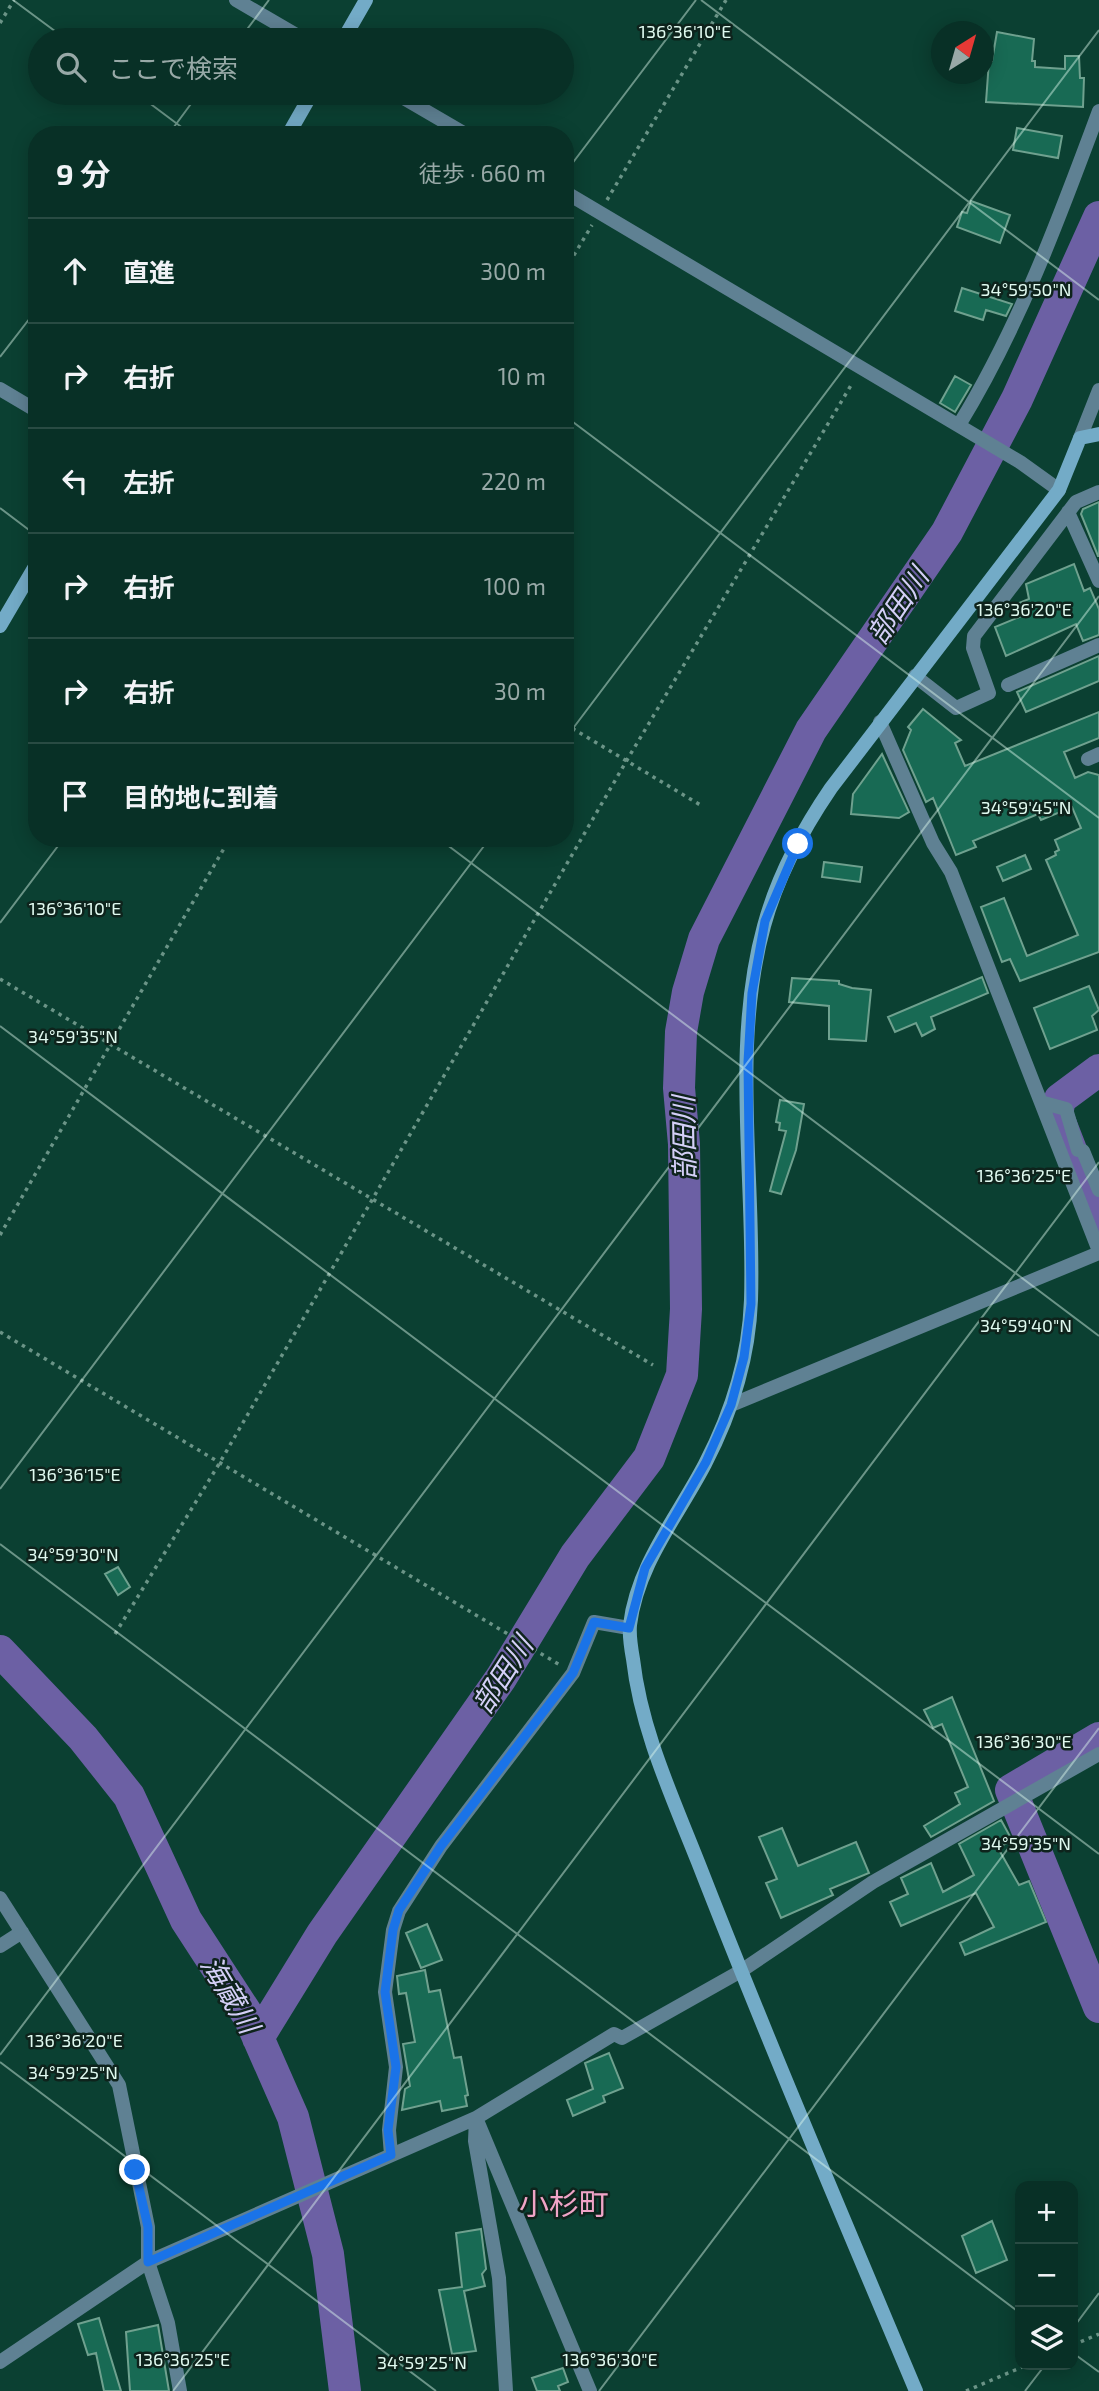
<!DOCTYPE html>
<html lang="ja">
<meta charset="utf-8">
<style>
:root{--surface:#083026;--page:#163c32;--text:#f1f3f6;--muted:#98a9a7;--line:#294b43}
body{margin:0;font-family:"Exo 2","Noto Sans JP",sans-serif;background:var(--page);color:var(--text)}
.controls{position:absolute;right:21px;bottom:21px;display:grid;overflow:hidden;border-radius:14px;box-shadow:0 4px 18px #0003}
.controls button{width:63px;height:63px;display:grid;place-items:center;padding:0;border:0;border-bottom:2px solid var(--line);background:var(--surface);color:var(--text);font:35px sans-serif}
.compass{position:absolute;left:931px;top:21px;width:63px;height:63px;border-radius:50%;background:var(--surface);box-shadow:0 4px 18px #0003;rotate:37deg}
.stop{position:absolute;width:21px;height:21px;margin:-16px;border:5px solid #1a73e8;border-radius:50%;background:#fff}
.stop.end{background:#1a73e8;border-color:#fff;box-shadow:0 2px 7px #0008}
.list{margin:0;padding:0;list-style:none}
h2{display:flex;justify-content:space-between;align-items:center;height:91px;margin:0;padding:0 28px;font-size:30px}
h2 small{font-size:23px;font-weight:400;color:var(--muted)}
.list li{display:grid;grid-template-columns:46px 1fr auto;gap:21px;align-items:center;box-sizing:border-box;height:105px;padding:0 28px;border-top:2px solid var(--line)}
.list b{display:block;font-size:26px;white-space:nowrap}
.list em{font-size:23px;font-style:normal;color:var(--muted)}
.icon{flex:none;width:38px;height:38px;fill:none;stroke:currentColor;stroke-width:2;stroke-linecap:round;stroke-linejoin:round}
.map{position:relative;flex:none;width:1099px;height:2391px;overflow:hidden}
.search{position:absolute;background:var(--surface);box-shadow:0 4px 18px #0003;left:28px;top:28px;width:546px;height:77px;display:flex;align-items:center;gap:18px;box-sizing:border-box;padding:0 24px;border-radius:38px;color:var(--muted);font-size:26px}
.panel{position:absolute;background:var(--surface);box-shadow:0 4px 18px #0003;left:28px;top:126px;width:546px;height:721px;border-radius:28px}
.map>svg:first-child{display:block}
</style>
<div class="map">
<svg width="1099" height="2391" viewBox="0 0 1099 2391">
<rect width="100%" height="100%" fill="#0b4032"/>
<g fill="none" stroke-linecap="round" stroke-linejoin="round">
<path stroke="#6c60a4" stroke-width="32" d="M1099 1070 1060 1099 1057 1114 1099 1222
M0 1651 83 1738 129 1796 186 1920 249 2017 293 2117 328 2254 345 2391
M1099 1738 1011 1790 1099 2007
M258 2038 322 1934 501 1678 575 1556 649 1458 682 1375 686 1309 684 1144 679 1088 681 1032 688 992 704 939 811 730 947 532 1017 399 1099 217"/>
</g>
<path fill="#186a54" stroke="#6fa18f" stroke-width="2" d="M997 32 1034 39 1032 61H1035V67L1065 69V56H1079L1080 78H1084L1083 107 986 102 989 61H992Z
M1017 128 1062 136 1058 158 1013 150Z
M971 201 1010 215 1000 243 957 227 962 212 967 213Z
M962 288 1012 304 1006 316 986 310 983 320 955 311Z
M955 376 971 385 955 412 940 403Z
M1099 502V556H1098L1081 514 1083 509Z
M1074 564 1084 591 1090 588 1099 609V635L1083 641 1076 624 1006 656 995 627 1024 615 1019 603 1029 599 1026 584Z
M1099 656V681L1026 712 1017 692Z
M923 709 961 740 955 743 965 766 1099 712V738L1064 752 1075 778 1088 772 1099 775V952L1020 981 1010 959 1002 962 981 907 1004 898 1027 956 1078 935 1046 860 1056 855 1055 852 1059 850 1055 840 1081 828 1072 807 1041 820 1038 814 973 841 976 847 956 855 933 798 926 802 903 750 911 730 908 727Z
M882 754 909 812 899 818 851 814 853 794Z
M1025 855 1031 869 1003 881 997 867Z
M824 862 862 867 860 882 822 877Z
M982 977 988 993 931 1017 935 1029 922 1036 916 1023 895 1032 888 1017Z
M792 978 839 981V984L852 988 871 990 866 1041 829 1039V1006L789 1002Z
M1089 986 1099 1010 1092 1016 1097 1030 1050 1049 1034 1008Z
M780 1100 804 1104 796 1150 781 1194 770 1191 786 1131 779 1130 780 1123 776 1122Z
M118 1567 130 1587 118 1595 105 1574Z
M952 1697 994 1801 931 1837 924 1826 960 1804 955 1793 968 1787 942 1724 933 1728 924 1710Z
M1001 1820 1012 1840 998 1848 1019 1885 1029 1881 1046 1922 965 1955 960 1943 994 1927 976 1893 901 1926 890 1902 908 1894 901 1878 931 1863 943 1892 974 1875 959 1844Z
M782 1828 798 1866 856 1842 869 1873 830 1889 833 1895 781 1918 766 1883 777 1879 759 1837Z
M427 1924 442 1960 421 1968 406 1933Z
M425 1970 429 1992 440 1990 454 2058 461 2057 468 2095 465 2096 467 2106 442 2111 440 2101 402 2110 405 2089 410 2086 403 2044 415 2042 406 1993 399 1994 397 1976Z
M609 2053 623 2088 603 2096 605 2102 573 2116 567 2100 593 2089 585 2063Z
M992 2221 1007 2260 976 2273 962 2236Z
M481 2229 486 2269 482 2274 485 2286 464 2291 476 2351 452 2354 439 2290 462 2287 456 2233Z
M99 2318 106 2342 121 2391H104L96 2353 88 2355 78 2324Z
M158 2325 169 2391H130L126 2332Z
M563 2368 568 2382 558 2386 560 2391H537L532 2378Z"/>
<g fill="none" stroke-linecap="round" stroke-linejoin="round">
<path stroke="#6b9487" stroke-width="3.5" stroke-dasharray="3.5 5" stroke-linecap="butt" d="M0 23 14 0
M607 200 726 0
M565 270 592 225
M565 724 702 806
M0 979 653 1365
M0 1235 230 838
M0 1332 560 1665
M115 1634 219 1464 627 760 853 382
M1073 2345 1099 2334
M966 2391 1027 2365"/>
<path stroke="#5f8193" stroke-width="14" d="M236 0 305 40
M395 93 467 135
M565 192 1020 462 1059 490
M0 389 37 411
M959 425C1019 327 1059 219 1099 111
M1080 438 1099 390
M1068 512 1099 581
M915 676 956 708 989 693 973 648 974 636 1076 502 1099 492
M1008 685 1099 645
M880 722 933 843 951 872 1099 1251
M1088 759 1099 754
M1044 1103 1066 1109 1078 1150 1083 1151 1099 1190
M731 1405 1099 1253
M0 1898 119 2085 148 2227V2262L168 2323 180 2391
M0 1946 22 1932
M391 2155 389 2130 396 2067 385 1992 393 1930 399 1911 441 1846 573 1673 594 1622 629 1628
M0 2362 148 2262 476 2118 475 2141 499 2278 506 2391
M590 2391 476 2118 614 2034 622 2038 741 1971 873 1882 1099 1754"/>
<path stroke="#73abc7" stroke-width="14" d="M343 40 366 0
M288 135 312 93
M0 626 37 563
M916 2391C842 2215 767 2039 698 1862 672 1796 641 1730 633 1659 631 1648 629 1636 630 1625 637 1565 678 1516 705 1464 731 1414 749 1357 751 1300 755 1177 731 1046 764 926 777 878 803 829 831 788L1059 490 1080 438 1099 434"/>
</g>
<g fill="none" stroke-linecap="round" stroke-linejoin="round">
<path stroke="#1a73e8" stroke-width="9" d="M135 2170 148 2227V2262L391 2155 388 2130 396 2067 385 1992 393 1930 399 1910 441 1846 573 1673 594 1622 629 1628 645 1568 706 1462 731 1405 744 1357 751 1304 748 1062 752 993 765 921 798 844"/>
</g>
<path fill="none" stroke="#e0faf0" stroke-width="2" stroke-opacity="0.45" d="M13 0 67 40M701 0 1099 300M239 40 269 0M136 93 192 135M168 135 199 93M565 173 696 0M0 357 37 309M565 416 1099 818M0 508 37 536M565 739 1099 30M438 838 1099 1336M0 923 64 838M0 1026 1099 1854M0 1489 490 838M0 1544 1020 2313M0 2055 1099 596M0 2062 436 2391M1073 2328 1099 2293M1073 2353 1099 2372M173 2391 1099 1162M599 2391 1099 1728M1025 2391 1045 2365"/>
<g text-anchor="middle" dominant-baseline="central" stroke-width="5" stroke-linejoin="round" paint-order="stroke">
<g font-size="28" font-style="italic" fill="#d4cff7" stroke="#0e231c">
<text transform="translate(897 605) rotate(-56)">部田川</text>
<text transform="translate(683 1138) rotate(-91)">部田川</text>
<text transform="translate(502 1674) rotate(-57)">部田川</text>
<text transform="translate(231 1994) rotate(59)">海蔵川</text>
</g>
<g font-size="30" fill="#f0a4c7" stroke="#0e231c">
<text x="564" y="2203">小杉町</text>
</g>
</g>
<g font-size="18" text-anchor="middle" fill="#e0faf0" stroke="#0e231c" stroke-width="5" stroke-linejoin="round" paint-order="stroke">
<text x="685" y="38">136°36'10"E</text>
<text x="1026" y="296">34°59'50"N</text>
<text x="1024" y="616">136°36'20"E</text>
<text x="1026" y="814">34°59'45"N</text>
<text x="75" y="915">136°36'10"E</text>
<text x="73" y="1043">34°59'35"N</text>
<text x="1024" y="1182">136°36'25"E</text>
<text x="1026" y="1332">34°59'40"N</text>
<text x="75" y="1481">136°36'15"E</text>
<text x="73" y="1561">34°59'30"N</text>
<text x="1024" y="1748">136°36'30"E</text>
<text x="1026" y="1850">34°59'35"N</text>
<text x="75" y="2047">136°36'20"E</text>
<text x="73" y="2079">34°59'25"N</text>
<text x="183" y="2366">136°36'25"E</text>
<text x="610" y="2366">136°36'30"E</text>
<text x="422" y="2369">34°59'25"N</text>
</g>
</svg>
<div class="controls">
<button>+</button>
<button>−</button>
<button><svg class="icon" aria-label="layers" viewBox="0 0 24 24"><path d="M12 4l9 5-9 5-9-5zM3 14l9 5 9-5"/></svg></button>
</div>
<svg class="compass" viewBox="-18 -18 36 36"><path d="M0-13l5 13h-10z" fill="#e53935"/><path d="M0 13l5-13h-10z" fill="#98a9a7"/></svg>
<div class="stop" style="left:798px;top:844px"></div>
<div class="stop end" style="left:135px;top:2170px"></div>
<div class="search"><svg class="icon" aria-label="search" viewBox="0 0 24 24"><circle cx="10" cy="10" r="6"/><path d="M15 15l6 6"/></svg>ここで検索</div>
<section class="panel">
<h2>9 分<small>徒歩 · 660 m</small></h2>
<ul class="list">
<li><svg class="icon" aria-label="ahead" viewBox="0 0 24 24"><path d="M12 20V5M6 11l6-6 6 6"/></svg><div><b>直進</b></div><em>300 m</em></li>
<li><svg class="icon" aria-label="right" viewBox="0 0 24 24"><path d="M7 20v-9h11M14 6l5 5-5 5"/></svg><div><b>右折</b></div><em>10 m</em></li>
<li><svg class="icon" aria-label="left" viewBox="0 0 24 24"><path d="M17 20v-9H6M10 6l-5 5 5 5"/></svg><div><b>左折</b></div><em>220 m</em></li>
<li><svg class="icon" aria-label="right" viewBox="0 0 24 24"><path d="M7 20v-9h11M14 6l5 5-5 5"/></svg><div><b>右折</b></div><em>100 m</em></li>
<li><svg class="icon" aria-label="right" viewBox="0 0 24 24"><path d="M7 20v-9h11M14 6l5 5-5 5"/></svg><div><b>右折</b></div><em>30 m</em></li>
<li><svg class="icon" aria-label="arrive" viewBox="0 0 24 24"><path d="M6 21V4h12l-3 4 3 4H6"/></svg><div><b>目的地に到着</b></div></li>
</ul>
</section>
</div>
